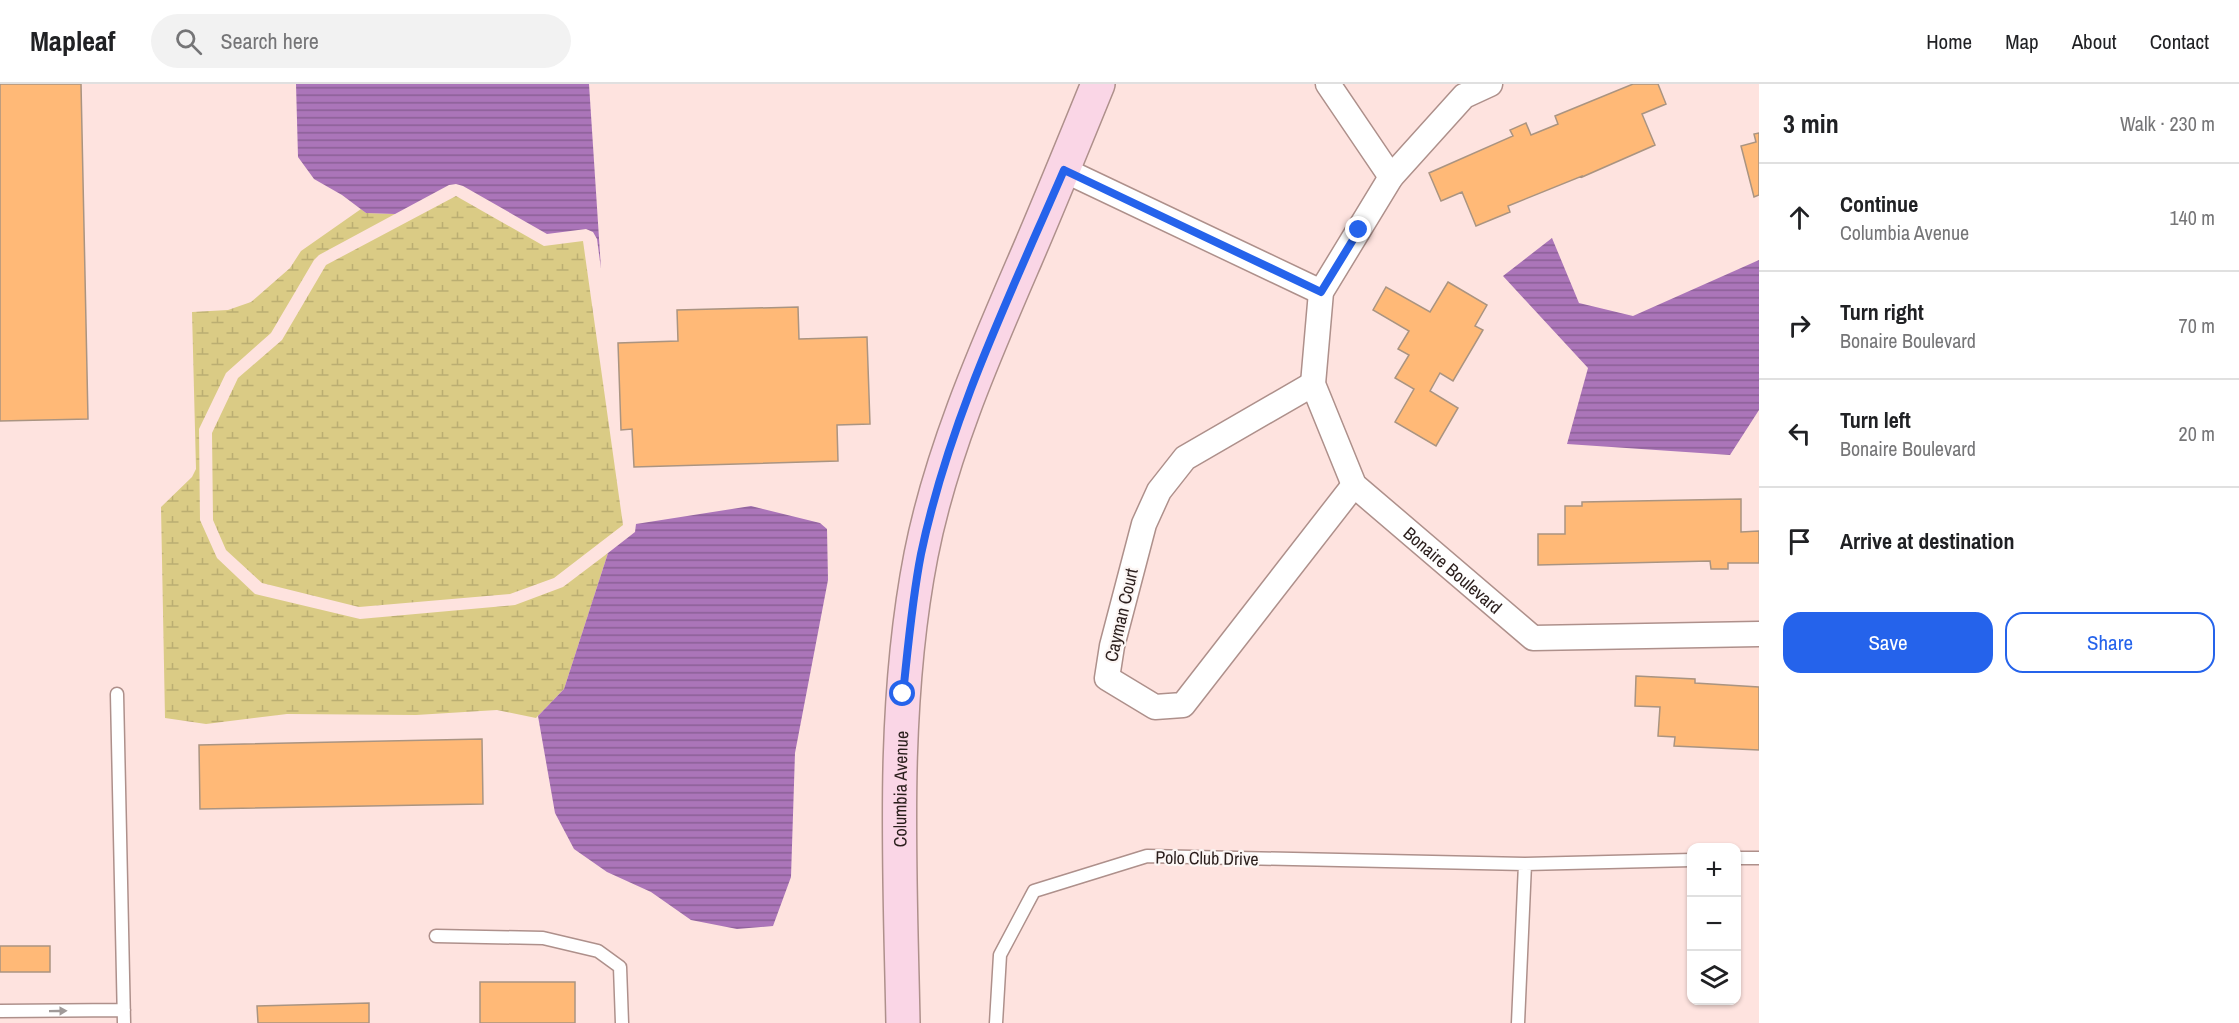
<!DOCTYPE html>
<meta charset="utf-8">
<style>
:root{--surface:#fff;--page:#f2f2f2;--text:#202124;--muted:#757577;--line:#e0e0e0;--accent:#2563eb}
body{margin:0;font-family:"Archivo Narrow",sans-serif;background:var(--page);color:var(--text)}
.controls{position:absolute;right:18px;bottom:18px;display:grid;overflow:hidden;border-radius:12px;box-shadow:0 2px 4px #0004}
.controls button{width:54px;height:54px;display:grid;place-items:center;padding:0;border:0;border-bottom:2px solid var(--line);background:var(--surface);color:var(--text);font:30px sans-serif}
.stop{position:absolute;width:18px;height:18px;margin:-14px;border:4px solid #2563eb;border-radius:50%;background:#fff}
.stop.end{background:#2563eb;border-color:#fff;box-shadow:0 2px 6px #0008}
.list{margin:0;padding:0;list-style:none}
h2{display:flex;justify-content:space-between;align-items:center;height:78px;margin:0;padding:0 24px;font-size:26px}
h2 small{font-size:20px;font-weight:400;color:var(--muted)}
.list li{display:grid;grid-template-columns:39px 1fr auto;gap:18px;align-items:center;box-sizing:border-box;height:108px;padding:0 24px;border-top:2px solid var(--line)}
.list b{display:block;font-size:22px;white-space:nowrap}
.list p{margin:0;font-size:20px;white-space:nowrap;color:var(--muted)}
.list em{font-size:20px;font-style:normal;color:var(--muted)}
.actions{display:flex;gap:12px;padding:18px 24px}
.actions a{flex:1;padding:14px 0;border:2px solid var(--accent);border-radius:18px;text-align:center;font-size:21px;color:var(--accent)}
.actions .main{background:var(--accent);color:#fff}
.icon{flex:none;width:33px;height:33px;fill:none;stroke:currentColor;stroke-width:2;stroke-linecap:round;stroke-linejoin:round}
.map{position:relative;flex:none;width:1759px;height:939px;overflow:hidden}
header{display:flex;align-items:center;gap:36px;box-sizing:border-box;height:84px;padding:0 30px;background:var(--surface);border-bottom:2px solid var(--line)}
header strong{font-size:28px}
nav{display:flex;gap:33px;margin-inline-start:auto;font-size:21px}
.search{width:420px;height:54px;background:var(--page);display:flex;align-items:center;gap:15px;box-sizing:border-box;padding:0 21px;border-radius:33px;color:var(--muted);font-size:22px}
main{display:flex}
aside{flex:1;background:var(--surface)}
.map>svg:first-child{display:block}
</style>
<header>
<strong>Mapleaf</strong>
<div class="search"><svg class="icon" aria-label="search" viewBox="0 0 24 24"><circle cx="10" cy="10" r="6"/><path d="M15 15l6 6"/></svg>Search here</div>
<nav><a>Home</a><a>Map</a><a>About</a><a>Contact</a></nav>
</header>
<main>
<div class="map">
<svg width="1759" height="939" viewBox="0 0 1759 939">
<defs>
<pattern id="wetland-marsh" width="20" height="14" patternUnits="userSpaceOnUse" patternTransform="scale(1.5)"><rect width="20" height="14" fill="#dacb85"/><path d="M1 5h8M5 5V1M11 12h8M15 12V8" fill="none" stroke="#bbae72"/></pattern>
<pattern id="water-rules" width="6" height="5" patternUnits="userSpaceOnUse" patternTransform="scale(1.5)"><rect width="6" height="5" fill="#ab75b9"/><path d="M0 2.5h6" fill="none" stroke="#8b5f96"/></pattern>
</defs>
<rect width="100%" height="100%" fill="#fee3df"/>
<path fill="url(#wetland-marsh)" d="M456 112 544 162 583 157 623 441 554 494 510 510 359 523 262 499 226 466 213 436 212 349 238 294 282 256 326 181Z
M361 125 366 129 395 130 319 171 314 176 271 249 226 289 199 345 200 436 217 474 255 510 360 535 515 521 563 503 608 469 564 605 536 634 497 626 416 631 287 630 206 640 165 634 161 423 192 393 196 385 192 228 228 226 251 218 290 184 301 167Z"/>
<path fill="url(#water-rules)" d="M296 0H589L601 185 597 155 593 148 586 145 547 150 463 102 456 100 449 101 395 130 366 129 342 111 314 95 298 73Z
M1552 154 1579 219 1633 232 1759 176V326L1730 371 1567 360 1588 284 1503 192Z
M751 422 820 439 827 445 828 496 795 669 791 793 773 842 737 845 691 836 651 808 607 788 574 765 555 729 538 632 564 605 608 469 635 448 636 440Z"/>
<path fill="#ffb977" stroke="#aa9481" stroke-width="1.5" d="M0 0H81L88 335 0 337Z
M1633 0H1658L1666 20 1642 30 1655 61 1582 93V92L1508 122 1510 128 1476 142 1462 108 1441 117 1429 89 1513 52 1510 46 1526 39 1531 51 1558 40 1555 32Z
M1759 49V111L1754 113 1741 62 1756 58 1754 50Z
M1448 198 1487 221 1475 242 1483 246 1453 297 1440 289 1430 307 1458 324 1436 362 1395 338 1414 305 1395 294 1409 271 1398 265 1409 247 1373 226 1386 203 1430 228Z
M798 223 799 255 867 253 870 340 837 341 838 377 634 383 632 345 621 346 618 259 678 257 677 226Z
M1741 415V448L1759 447V479H1728V485H1711L1710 477 1538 481V450H1565V422H1582V418Z
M1636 592 1695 595V599L1759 603V666L1674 662 1675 653 1658 652 1660 623 1635 622Z
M482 655 483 720 200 725 199 661Z
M0 862H50V888H0Z
M480 898H575V939H480Z
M369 919V939H258L257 922Z"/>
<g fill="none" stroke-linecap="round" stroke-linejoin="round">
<defs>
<path id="lane" d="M117 610 124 939
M1736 774H1759
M436 852 543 854 598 867 620 883 622 939
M0 927 124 926
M996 939 1000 871 1034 807 1147 772 1525 780 1692 776
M1518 939 1525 780"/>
<g id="street">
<path d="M1328 0 1391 93"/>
<path id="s1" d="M1490 0 1464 12 1391 93 1321 208 1313 300 1354 401 1533 554 1759 550"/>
<path d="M1064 86 1321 208"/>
<path d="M1313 300 1185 374 1159 407 1144 440 1112 562 1107 594 1155 623 1183 621 1354 401"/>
</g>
<g id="secondary">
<path id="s2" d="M903 939C900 783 891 625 921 471 941 369 984 271 1025 176 1050 118 1074 59 1098 0"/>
</g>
</defs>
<use href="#lane" stroke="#ae908b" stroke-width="15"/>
<use href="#street" stroke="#ae908b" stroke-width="27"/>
<use href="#secondary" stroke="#ae908b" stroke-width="36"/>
<use href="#lane" stroke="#fff" stroke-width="12"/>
<use href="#street" stroke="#fff" stroke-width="24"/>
<use href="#secondary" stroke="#fad6e6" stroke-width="33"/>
</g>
<defs><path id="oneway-solid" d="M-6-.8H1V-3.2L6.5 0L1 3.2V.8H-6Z" transform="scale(1.5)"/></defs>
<use fill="#a09a99" href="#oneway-solid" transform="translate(58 927) rotate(-1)"/>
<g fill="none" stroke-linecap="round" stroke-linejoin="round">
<path stroke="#2563eb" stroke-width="8" d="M903 610C908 563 912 516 921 470 949 336 1010 211 1064 86L1321 208 1359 146"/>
</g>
<g text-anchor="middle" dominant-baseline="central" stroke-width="4.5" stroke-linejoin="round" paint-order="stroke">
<g font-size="18" fill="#2b1f1d" stroke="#fcf6f4">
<text stroke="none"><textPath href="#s1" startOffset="604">Bonaire Boulevard</textPath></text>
<text transform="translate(1121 531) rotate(-77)">Cayman Court</text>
<text stroke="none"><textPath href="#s2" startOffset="234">Columbia Avenue</textPath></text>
<text transform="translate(1207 774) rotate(1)">Polo Club Drive</text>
</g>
</g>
</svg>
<div class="controls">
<button>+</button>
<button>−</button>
<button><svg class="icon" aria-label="layers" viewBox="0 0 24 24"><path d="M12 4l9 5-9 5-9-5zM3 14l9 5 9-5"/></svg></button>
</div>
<div class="stop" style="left:903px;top:610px"></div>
<div class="stop end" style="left:1359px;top:146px"></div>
</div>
<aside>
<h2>3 min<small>Walk · 230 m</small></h2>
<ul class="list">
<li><svg class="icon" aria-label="ahead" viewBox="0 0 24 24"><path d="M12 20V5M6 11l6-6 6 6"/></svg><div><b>Continue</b><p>Columbia Avenue</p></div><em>140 m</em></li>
<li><svg class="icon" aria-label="right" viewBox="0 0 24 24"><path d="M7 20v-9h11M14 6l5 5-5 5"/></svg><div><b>Turn right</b><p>Bonaire Boulevard</p></div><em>70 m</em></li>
<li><svg class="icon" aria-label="left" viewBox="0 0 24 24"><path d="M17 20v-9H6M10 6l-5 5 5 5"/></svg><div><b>Turn left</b><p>Bonaire Boulevard</p></div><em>20 m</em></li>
<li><svg class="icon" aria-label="arrive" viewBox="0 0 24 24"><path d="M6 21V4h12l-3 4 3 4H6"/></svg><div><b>Arrive at destination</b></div></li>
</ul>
<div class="actions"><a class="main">Save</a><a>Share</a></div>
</aside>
</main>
